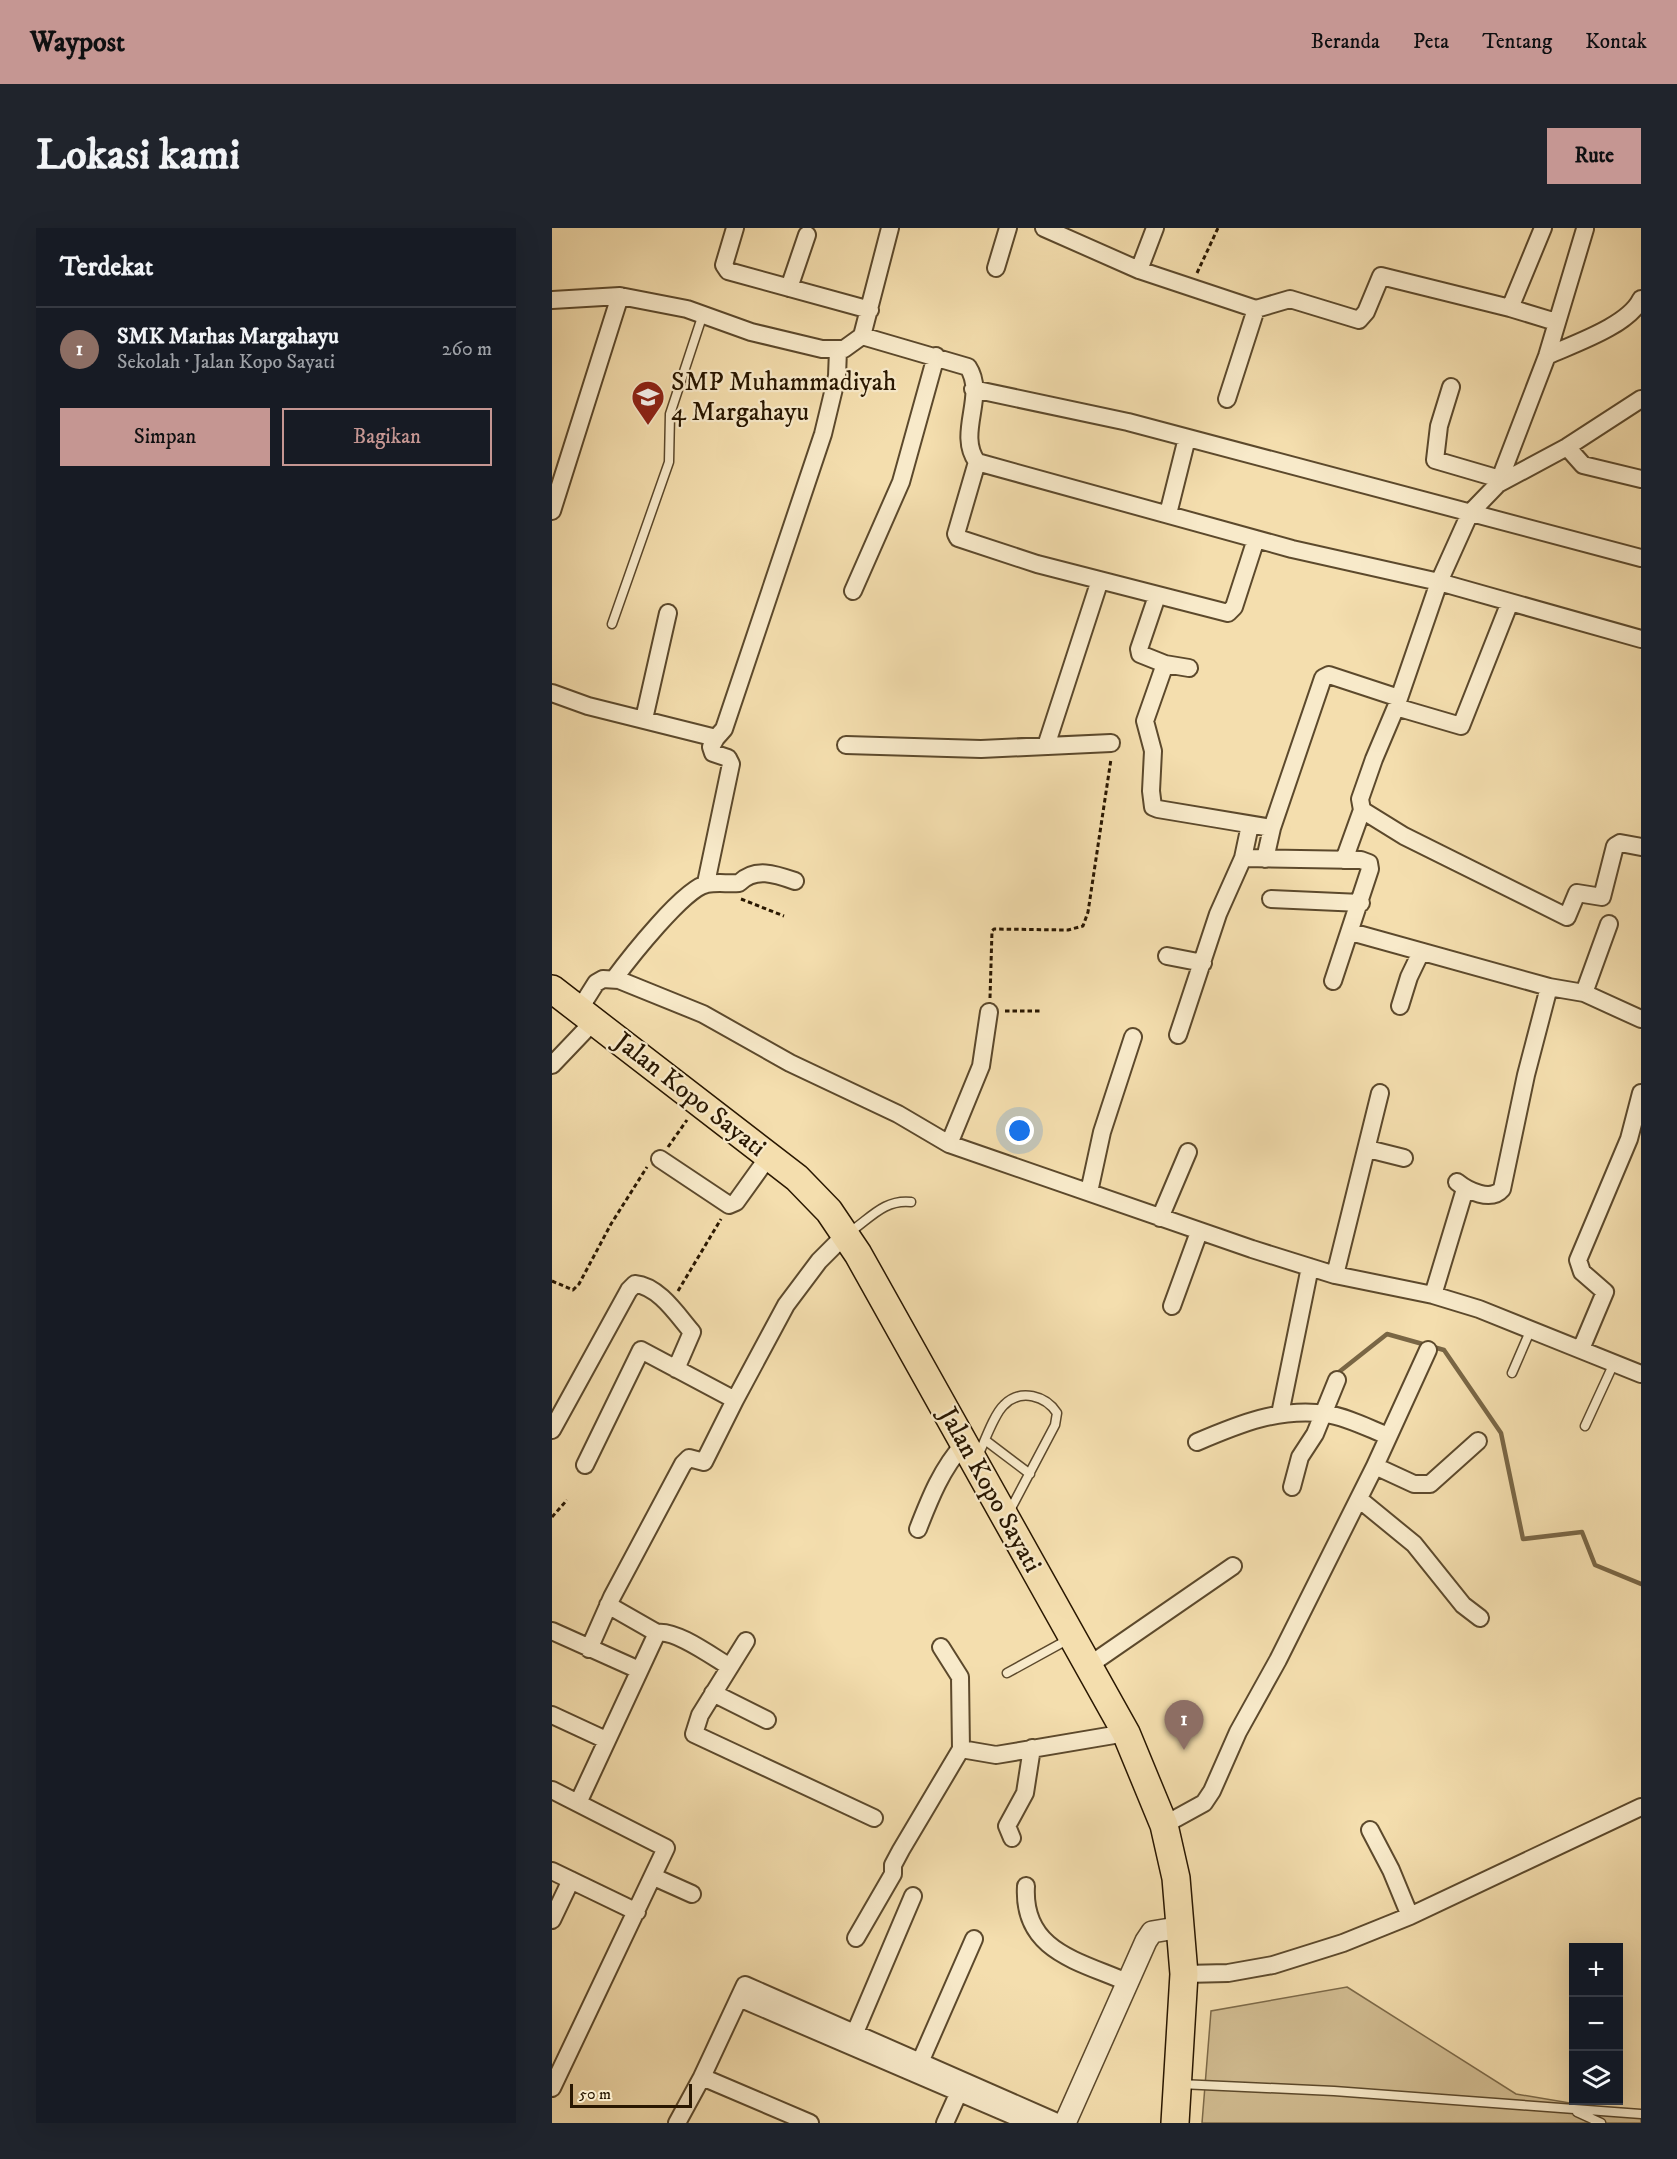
<!DOCTYPE html>
<html lang="id">
<meta charset="utf-8">
<style>
:root{--surface:#171b24;--page:#20242c;--text:#f1f3f6;--muted:#9ea1a6;--line:#363941;--accent:#c59692}
body{margin:0;font-family:"IM FELL DW Pica",serif;background:var(--page);color:var(--text)}
.controls{position:absolute;right:18px;bottom:18px;display:grid;overflow:hidden;border-radius:0px;box-shadow:0 6px 24px #0002}
.controls button{width:54px;height:54px;display:grid;place-items:center;padding:0;border:0;border-bottom:2px solid var(--line);background:var(--surface);color:var(--text);font:30px sans-serif}
.scale{position:absolute;left:18px;bottom:15px;width:122px;box-sizing:border-box;padding-left:6px;border:3px solid #291701;border-top:0;font-size:16px;line-height:21px;white-space:nowrap;color:#291701;-webkit-text-stroke:4px #f8eaca;paint-order:stroke}
.you{position:absolute;left:468px;top:903px;width:21px;height:21px;margin:-15px;border:4px solid #fff;border-radius:50%;background:#1a73e8;box-shadow:0 0 0 9px #1a73e833}
.badge{display:grid;place-items:center;width:39px;height:39px;border-radius:50%;background:var(--accent);color:#fff;font-size:20px;font-weight:700}
.pin{position:absolute;translate:-50% -50px;filter:drop-shadow(0 2px 3px #0008)}
.pin::after{content:'';position:absolute;top:32px;width:21px;height:18px;background:inherit;clip-path:polygon(0 0,100% 0,50% 100%)}
.list{margin:0;padding:0;list-style:none}
h2{display:flex;justify-content:space-between;align-items:center;height:78px;margin:0;padding:0 24px;font-size:26px}
h2 small{font-size:20px;font-weight:400;color:var(--muted)}
.list li{display:grid;grid-template-columns:39px 1fr auto;gap:18px;align-items:center;box-sizing:border-box;height:84px;padding:0 24px;border-top:2px solid var(--line)}
.list b{display:block;font-size:22px;white-space:nowrap}
.list p{margin:0;font-size:20px;white-space:nowrap;color:var(--muted)}
.list em{font-size:20px;font-style:normal;color:var(--muted)}
.actions{display:flex;gap:12px;padding:18px 24px}
.actions a{flex:1;padding:14px 0;border:2px solid var(--accent);border-radius:0px;text-align:center;font-size:21px;color:var(--accent)}
.actions .main{background:var(--accent);color:#111}
.icon{flex:none;width:33px;height:33px;fill:none;stroke:currentColor;stroke-width:2;stroke-linecap:round;stroke-linejoin:round}
.map{position:relative;flex:none;width:1089px;height:1895px;overflow:hidden;border-radius:0px}
header{display:flex;align-items:center;gap:36px;box-sizing:border-box;height:84px;padding:0 30px;background:var(--accent);color:#111}
header strong{font-size:28px}
nav{display:flex;gap:33px;margin-inline-start:auto;font-size:21px}
.intro{display:flex;align-items:center;justify-content:space-between;box-sizing:border-box;height:144px;padding:0 36px}
h1{margin:0;font-size:42px}
.button{padding:15px 27px;border-radius:0px;background:var(--accent);color:#111;font-size:21px;font-weight:700}
main{display:flex;gap:36px;padding:0 36px}
aside{flex:1;background:var(--surface);border-radius:0px;box-shadow:0 6px 24px #0002}
.map>svg:first-child{display:block}
</style>
<header>
<strong>Waypost</strong>
<nav><a>Beranda</a><a>Peta</a><a>Tentang</a><a>Kontak</a></nav>
</header>
<div class="intro"><h1>Lokasi kami</h1><a class="button">Rute</a></div>
<main>
<aside>
<h2>Terdekat<small></small></h2>
<ul class="list">
<li><span class="badge" style="background:#8d6e63">1</span><div><b>SMK Marhas Margahayu</b><p>Sekolah · Jalan Kopo Sayati</p></div><em>260 m</em></li>
</ul>
<div class="actions"><a class="main">Simpan</a><a>Bagikan</a></div>
</aside>
<div class="map">
<svg width="1089" height="1895" viewBox="0 0 1089 1895">
<rect width="100%" height="100%" fill="#f4deae"/>
<filter id="stains"><feTurbulence type="fractalNoise" baseFrequency=".00333" numOctaves="4"/><feColorMatrix values="0 0 0 0 .2 0 0 0 0 .09 0 0 0 0 .02 0 0 0 .5 -.17"/></filter>
<radialGradient id="worn" r=".72"><stop offset=".6" stop-color="#630" stop-opacity="0"/><stop offset="1" stop-color="#630" stop-opacity=".3"/></radialGradient>
<path fill="#d1bc91" stroke="#7d6a49" stroke-width="1.5" d="M795 1759 964 1866 1089 1887V1895H650L659 1783Z"/>
<g fill="none" stroke-linecap="round" stroke-linejoin="round">
<path stroke="#796645" stroke-width="4.5" d="M787 1144 835 1106 892 1122 949 1205 971 1311 1030 1304 1043 1337 1089 1356"/>
<defs>
<path id="service" d="M60 396 117 234 118 186 151 86
M295 1006C317 992 331 971 359 974
M960 1145 979 1101
M1033 1198 1062 1135
M433 1212 478 1246
M426 1228C432 1215 442 1186 452 1177 469 1160 494 1168 505 1185L503 1197 456 1286
M455 1445 517 1411
M628 1856 782 1863 1089 1886
M1025 1884 1049 1895"/>
<path id="minor" d="M183 0 172 37 176 43 318 82
M338 0 310 108 416 139C435 168 404 205 425 234L740 321 887 354 1089 411
M492 0 587 42 704 81 738 71 807 92 814 84 829 48 958 80 991 0
M444 40 456 0
M587 42 603 0
M237 60 255 7
M0 72 68 68 135 81 199 104 270 121H292L310 108
M958 80 1004 94
M995 128C1021 116 1076 98 1089 71
M899 159 887 198 883 232 948 251
M421 161 576 194 1089 330
M675 171 704 81
M1015 219 1031 237 1089 251
M425 234 404 306 406 310 485 336 676 385 682 379 704 311
M946 256 995 128 1033 1
M0 283 68 68
M616 286 635 210
M301 363 349 254 384 128
M605 368 587 421 588 426 613 436 637 440
M613 436 593 493 601 523 599 563 601 579 606 581 720 600
M0 465 36 478 164 510 159 519 161 525 176 530 179 536 154 655
M844 479 909 498 958 374
M92 491 116 385
M164 510 172 501 271 206 285 148 286 122
M294 517 429 521 559 515
M494 518 548 352
M810 582 852 608 1015 689 1025 665 1050 669 1063 618 1068 615 1089 619
M691 630 809 632 817 635 818 641 781 753
M713 631 720 600 771 450 777 447 847 470
M792 632 810 582 808 571 822 531 844 479 887 354 918 285 946 256 1015 219 1089 171
M719 671 809 675
M799 704 997 759 1032 765 1089 791
M615 728 651 735
M62 751C76 732 133 659 155 656 165 654 177 656 187 655 203 639 223 646 243 653
M1032 765 1057 696
M848 778 857 749 869 724
M27 782 44 755 51 751 67 752 151 786 238 835 346 886 397 916 700 1021 783 1047 881 1067 927 1081 1089 1146
M626 807 666 686 691 630 698 597
M0 837 42 793
M397 916 429 838 437 784
M816 921 852 930
M108 931 177 977 184 974 217 928
M905 954C916 963 939 974 950 961L974 847 997 759
M537 964 550 904 581 809
M608 990 636 924
M783 1047 828 865
M881 1067 913 961
M620 1078 647 1004
M1029 1121 1053 1064 1030 1044 1026 1032 1077 911 1089 865
M876 1122 823 1238 862 1256H878L926 1213
M728 1186 758 1039
M0 1202 77 1062 83 1056C107 1058 126 1088 140 1104L124 1141
M645 1214C687 1196 728 1179 775 1186 795 1189 816 1200 836 1208
M33 1237 89 1122 183 1172 234 1077 267 1033 294 1006
M740 1259 748 1229 763 1206 785 1152
M807 1271 862 1316 911 1377 928 1390
M366 1301C378 1270 390 1240 412 1216
M56 1377 105 1405
M0 1403 87 1442
M194 1413 148 1487 142 1506 322 1590
M37 1421 60 1369 131 1236 137 1230 152 1234 183 1172
M536 1438 681 1338
M161 1465 215 1492
M0 1487 54 1512
M409 1521 444 1527 574 1505
M0 1562 114 1620 0 1860
M26 1575 105 1405C123 1401 161 1429 178 1439
M612 1597 652 1575 660 1563 686 1504 726 1432 823 1238
M818 1602 839 1642 858 1688
M460 1610 455 1598 473 1565 480 1520
M0 1643 85 1684
M102 1649 140 1666
M474 1658C470 1724 528 1733 577 1755
M0 1692 19 1652
M304 1710 341 1646V1637L349 1622 409 1521 408 1449 389 1419
M632 1746 676 1745 721 1737 791 1715 858 1688 1089 1579
M187 1770 478 1895
M299 1814 361 1668
M369 1832 422 1711
M125 1895 150 1849
M258 1895 150 1849 193 1757 507 1895
M393 1895 411 1855"/>
<path id="tertiary" d="M513 1895 594 1713 600 1704 630 1699"/>
<path id="primary" d="M0 761 245 950 277 983 306 1026 574 1505 612 1597 624 1650 632 1746 623 1895"/>
</defs>
<use href="#service" stroke="#5c492c" stroke-width="11"/>
<use href="#minor" stroke="#5c492c" stroke-width="20"/>
<use href="#tertiary" stroke="#5c492c" stroke-width="24"/>
<use href="#primary" stroke="#291701" stroke-width="30"/>
<path stroke="#291701" stroke-width="3" stroke-dasharray="4.5 3" stroke-linecap="butt" d="M645 45 666 0
M189 671 232 688
M438 770 440 703 442 701 516 702 531 698 536 684 559 531
M453 783H490
M116 919 135 892
M0 1053 21 1062 27 1056 59 996 95 939
M126 1063 169 991
M0 1289 15 1272"/>
<use href="#service" stroke="#f8eaca" stroke-width="8"/>
<use href="#minor" stroke="#f8eaca" stroke-width="16"/>
<use href="#tertiary" stroke="#f8eaca" stroke-width="21"/>
<use href="#primary" stroke="#f4deae" stroke-width="27"/>
</g>
<defs>
<symbol id="school-pin" viewBox="-11 -11 22 30"><path d="M0 17L-7.5 6A9.5 9.5 0 1 1 7.5 6Z" fill="#8f2418" stroke="#f8eaca"/><path d="M0-5L7-2L0 1L-7-2ZM-4 1L0 2.5L4 1V4Q0 6-4 4Z" fill="#fff"/></symbol>
</defs>
<g fill-rule="evenodd">
<use href="#school-pin" x="77" y="150" width="38" height="52"/>
</g>
<g text-anchor="middle" dominant-baseline="central" stroke-width="4.5" stroke-linejoin="round" paint-order="stroke">
<g font-size="26" fill="#291701" stroke="#f8eaca" text-anchor="start">
<text x="119" y="154">SMP Muhammadiyah<tspan x="119" dy="30">4 Margahayu</tspan></text>
</g>
<g font-size="26" fill="#291701" stroke="#f8eaca">
<text transform="translate(138 867) rotate(38)">Jalan Kopo Sayati</text>
<text transform="translate(438 1262) rotate(61)">Jalan Kopo Sayati</text>
</g>
</g>
<rect width="100%" height="100%" filter="url(#stains)"/>
<rect width="100%" height="100%" fill="url(#worn)"/>
</svg>
<div class="controls">
<button>+</button>
<button>−</button>
<button><svg class="icon" aria-label="layers" viewBox="0 0 24 24"><path d="M12 4l9 5-9 5-9-5zM3 14l9 5 9-5"/></svg></button>
</div>
<div class="scale">50 m</div>
<div class="you"></div>
<div class="pin badge" style="left:632px;top:1522px;background:#8d6e63">1</div>
</div>
</main>
